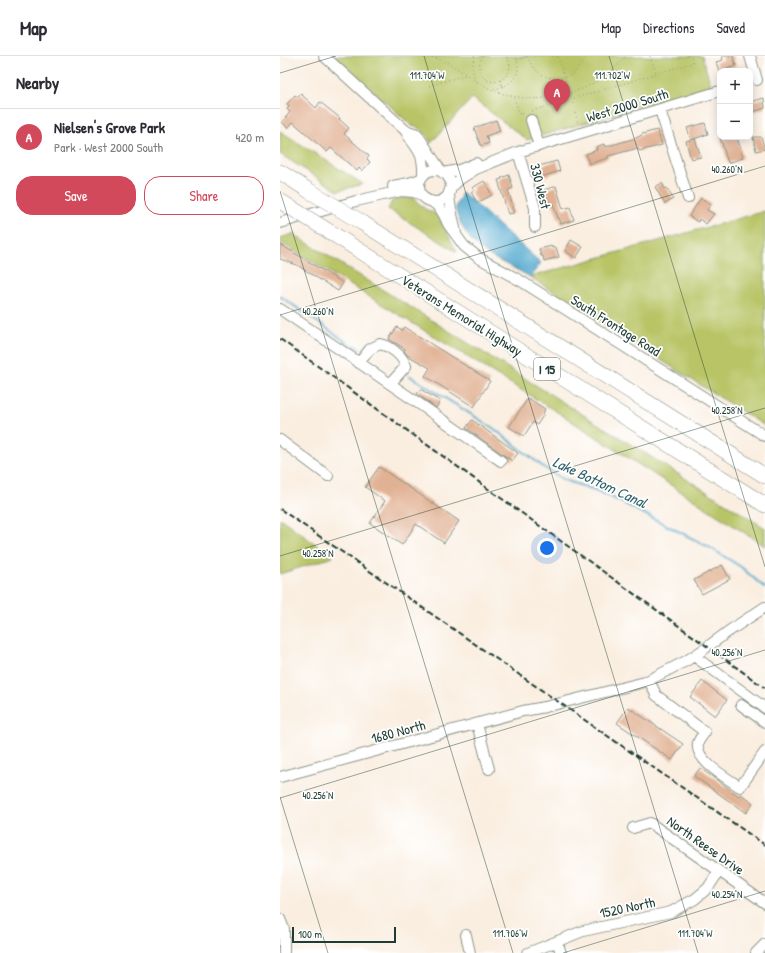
<!DOCTYPE html>
<meta charset="utf-8">
<style>
:root{--surface:#fff;--page:#f7f7f7;--text:#2b2b33;--muted:#7c7c81;--line:#e1e1e2;--accent:#d1495b}
body{margin:0;font-family:"Patrick Hand",sans-serif;background:var(--page);color:var(--text)}
.controls{position:absolute;right:12px;top:12px;display:grid;overflow:hidden;border-radius:8px;box-shadow:0 2px 10px #0003}
.controls button{width:36px;height:36px;display:grid;place-items:center;padding:0;border:0;border-bottom:1px solid var(--line);background:var(--surface);color:var(--text);font:20px sans-serif}
.scale{position:absolute;left:12px;bottom:10px;width:104px;box-sizing:border-box;padding-left:4px;border:2px solid #1f3d34;border-top:0;font-size:11px;line-height:14px;white-space:nowrap;color:#1f3d34;-webkit-text-stroke:3px #fff;paint-order:stroke}
.you{position:absolute;left:267px;top:492px;width:14px;height:14px;margin:-10px;border:3px solid #fff;border-radius:50%;background:#1a73e8;box-shadow:0 0 0 6px #1a73e833}
.badge{display:grid;place-items:center;width:26px;height:26px;border-radius:50%;background:var(--accent);color:#fff;font-size:13px;font-weight:700}
.pin{position:absolute;translate:-50% -33px;filter:drop-shadow(0 1px 2px #0008)}
.pin::after{content:'';position:absolute;top:21px;width:14px;height:12px;background:inherit;clip-path:polygon(0 0,100% 0,50% 100%)}
.list{margin:0;padding:0;list-style:none}
h2{display:flex;justify-content:space-between;align-items:center;height:52px;margin:0;padding:0 16px;font-size:17px}
h2 small{font-size:13px;font-weight:400;color:var(--muted)}
.list li{display:grid;grid-template-columns:26px 1fr auto;gap:12px;align-items:center;box-sizing:border-box;height:56px;padding:0 16px;border-top:1px solid var(--line)}
.list b{display:block;font-size:15px;white-space:nowrap}
.list p{margin:0;font-size:13px;white-space:nowrap;color:var(--muted)}
.list em{font-size:13px;font-style:normal;color:var(--muted)}
.actions{display:flex;gap:8px;padding:12px 16px}
.actions a{flex:1;padding:9px 0;border:1px solid var(--accent);border-radius:16px;text-align:center;font-size:14px;color:var(--accent)}
.actions .main{background:var(--accent);color:#fff}
.map{position:relative;flex:none;width:485px;height:897px;overflow:hidden}
header{display:flex;align-items:center;gap:24px;box-sizing:border-box;height:56px;padding:0 20px;background:var(--surface);border-bottom:1px solid var(--line)}
header strong{font-size:19px}
nav{display:flex;gap:22px;margin-inline-start:auto;font-size:14px}
main{display:flex}
aside{flex:1;background:var(--surface)}
.map>svg:first-child{display:block}
</style>
<header>
<strong>Map</strong>
<nav><a>Map</a><a>Directions</a><a>Saved</a></nav>
</header>
<main>
<aside>
<h2>Nearby<small></small></h2>
<ul class="list">
<li><span class="badge">A</span><div><b>Nielsen's Grove Park</b><p>Park · West 2000 South</p></div><em>420 m</em></li>
</ul>
<div class="actions"><a class="main">Save</a><a>Share</a></div>
</aside>
<div class="map">
<svg width="485" height="897" viewBox="0 0 485 897">
<rect width="100%" height="100%" fill="#fff"/>
<filter id="ink" filterUnits="userSpaceOnUse"><feTurbulence type="fractalNoise" baseFrequency=".025" numOctaves="2"/><feDisplacementMap in="SourceGraphic" scale="8" xChannelSelector="R" yChannelSelector="G"/><feConvolveMatrix kernelMatrix="1 2 1 2 8 2 1 2 1" color-interpolation-filters="sRGB"/></filter>
<filter id="wash" filterUnits="userSpaceOnUse"><feTurbulence type="fractalNoise" baseFrequency=".012" numOctaves="4" result="noise"/><feDisplacementMap in="SourceGraphic" scale="16" xChannelSelector="R" yChannelSelector="G"/><feGaussianBlur stdDeviation="0.9" result="paint"/><feColorMatrix in="noise" values="0 0 0 0 0 0 0 0 0 0 0 0 0 0 0 0 0 1.4 0 .05"/><feComposite in="paint" operator="in"/></filter>
<g filter="url(#wash)">
<rect width="100%" height="100%" fill="#faeee0"/>
<path fill="#b8c465" stroke="#6c804c" d="M55 0H422L431 30 247 84 192 42 151 87C147 79 141 71 132 70Z
M0 75 83 128 58 135 0 98Z
M118 142H133L145 153 158 159 177 196 108 153 112 145Z
M485 155V370L250 221Z
M13 178 485 472V490L282 359 0 186V182Z
M0 462 53 501 0 518Z"/>
<path fill="#50a7cd" stroke="#387280" d="M182 136 261 207 250 221C222 204 197 201 181 168 179 163 175 157 176 150 177 146 181 141 182 136Z"/>
<g fill="none" stroke-linecap="round" stroke-linejoin="round">
<path stroke="#50a7cd" stroke-width="2" d="M0 240 72 290H76L83 295
M130 320 213 372 266 413 284 424 315 434 337 444 429 491 461 511 485 532"/>
</g>
<g id="blocks">
<path fill="#e1b193" d="M442 0H453L456 10 439 15 436 6 443 4Z
M21 38 36 52 40 46 60 62 59 63 69 72 64 78 89 100 87 103 90 106 82 115 79 112 77 115 51 92 47 96 13 66 8 72 2 66 10 56 7 53 10 50 7 48 15 39 18 41Z
M484 42 485 52 470 57V46Z
M216 64 220 75 206 80 209 87 201 90 194 72Z
M425 67 428 78 411 84 407 72Z
M377 74 382 89 359 95 358 92 328 100V102L309 108 306 98 317 94 316 91 324 88 325 91 356 82 362 79V78Z
M440 81H457L463 102 448 107Z
M473 81H481L485 93 476 95Z
M415 83 421 101 411 103 406 85Z
M277 105 280 115 258 122 255 111Z
M229 119 233 132 228 134 233 150 232 151 234 157 228 158 218 124 222 123 221 122Z
M204 125 212 139 197 147 191 136 194 134 192 132Z
M382 127 385 133 387 132 393 143 385 148 375 131Z
M276 130 283 153 290 151 294 164 281 168 279 162H278L273 148 270 149 269 145 268 146 264 134Z
M421 142 431 148 427 154 434 158 426 168 419 163 418 166 409 160Z
M291 184 303 191 296 202 285 195Z
M0 188 63 227 58 235 17 209 0 203Z
M272 190V192L276 191 279 201 264 205 263 200H261L259 193Z
M117 271 122 274 124 271 210 325 194 351 145 320 150 312 127 299 124 295 125 293 109 283Z
M140 333 160 345 156 352 137 338Z
M248 342 265 353 263 357 264 358 257 369 253 366 244 380 229 371Z
M192 364 238 397 232 405 186 372Z
M99 411 179 465 164 487 136 468 122 489 90 467 105 445 85 431Z
M442 509 450 523 422 538 414 524Z
M422 625 447 644 435 660 410 641Z
M348 651 403 688 392 704 337 667Z
M420 712 459 740 461 738 473 747 466 757 414 720Z"/>
</g>
</g>
<g filter="url(#ink)">
<use href="#blocks" fill-opacity="0" stroke="#8c968a" stroke-width="1"/>
<g fill="none" stroke-linecap="round" stroke-linejoin="round">
<defs>
<path id="minor" d="M44 0 125 74C136 95 144 93 143 120
M470 0 477 24
M380 54 408 142
M251 64 259 90
M125 74 137 78 161 115
M238 96 255 152V171
M139 130a16 16 0 1 1 32 0a16 16 0 1 1-32 0Z
M163 117 179 114 196 107
M113 130 129 127 141 123
M170 133 180 123 196 113 238 96 440 35
M169 136C169 152 174 163 176 178
M151 145 159 151 164 159 168 168 184 190 199 202 241 225 485 380
M0 167 76 145 121 135 134 136 142 139
M0 253C74 303 148 353 221 405
M79 307 90 293 100 288C110 290 122 299 126 310L110 328
M0 384 48 420
M414 600 485 652
M369 624 376 639 425 676C423 679 419 683 418 687 414 704 447 722 460 731L485 696
M461 649 485 666
M197 668 209 713
M0 721 243 655 265 651 365 626 406 605 423 594 449 575 485 551
M353 772 370 767 485 847
M0 863 4 873V897
M186 879 190 897
M277 885 281 897
M248 897 303 875 391 856 415 843 428 832 439 815
M476 897 485 888"/>
<path id="highway" d="M0 116 28 134
M81 166 485 420
M50 176 485 449"/>
</defs>
<use href="#minor" stroke="#8c968a" stroke-width="12"/>
<use href="#highway" stroke="#8c968a" stroke-width="16"/>
<path stroke="#8c968a" stroke-width="1" stroke-dasharray="1 3" stroke-linecap="butt" d="M144 0C169 2 182 18 203 29 242 51 290 45 326 19 333 13 341 7 346 0
M194 0 192 13 195 23
M203 0C200 4 198 9 200 15 207 37 241 21 226 0
M247 0C258 29 295 31 305 0
M272 0H279
M370 0 376 17
M278 1 293 48
M237 4 246 1
M220 24 222 31
M149 30 185 19
M214 33C231 30 244 19 235 0
M234 42 240 59 245 57
M252 55 412 7 413 5 411 0
M295 57 298 67"/>
<use href="#minor" stroke="#fff" stroke-width="10"/>
<use href="#highway" stroke="#fff" stroke-width="15"/>
<path stroke="#1f3d34" stroke-width="2" stroke-dasharray="6 3" stroke-linecap="butt" d="M0 283 485 632
M0 453 485 789"/>
<defs>
<path id="highway-bridge" d="M28 134 81 166
M0 145 50 176"/>
</defs>
<use href="#highway-bridge" stroke="#8c968a" stroke-width="16" stroke-linecap="butt"/>
<use href="#highway-bridge" stroke="#fff" stroke-width="15"/>
</g>
</g>
<path fill="none" stroke="#1f3d34" stroke-width="1" stroke-opacity="0.45" d="M144 0 418 897M329 0 485 511M0 17 56 0M0 135 233 897M0 259 485 110M0 500 485 352M0 741 48 897M0 742 485 594M283 897 485 835"/>
<g text-anchor="middle" dominant-baseline="central" stroke-width="3.5" stroke-linejoin="round" paint-order="stroke">
<rect fill="#fff" stroke="#627771" stroke-width="1" x="254" y="302" width="26" height="22" rx="3"/>
<g font-size="13" font-weight="bold" fill="#1f3d34">
<text x="267" y="313">I 15</text>
</g>
<g font-size="14" fill="#1f3d34" stroke="#fff">
<text transform="translate(347 49) rotate(-17)">West 2000 South</text>
<text transform="translate(261 130) rotate(76)">330 West</text>
<text transform="translate(182 259) rotate(32)">Veterans Memorial Highway</text>
<text transform="translate(336 269) rotate(32)">South Frontage Road</text>
<text transform="translate(118 675) rotate(-15)">1680 North</text>
<text transform="translate(426 789) rotate(35)">North Reese Drive</text>
<text transform="translate(347 851) rotate(-12)">1520 North</text>
</g>
<g font-size="15" font-style="italic" fill="#30626a" stroke="#fff">
<text transform="translate(320 426) rotate(25)">Lake Bottom Canal</text>
</g>
</g>
<g font-size="10" text-anchor="middle" fill="#1f3d34" stroke="#fff" stroke-width="3.5" stroke-linejoin="round" paint-order="stroke">
<text x="147" y="23">111.704°W</text>
<text x="332" y="23">111.702°W</text>
<text x="447" y="117">40.260°N</text>
<text x="38" y="259">40.260°N</text>
<text x="447" y="358">40.258°N</text>
<text x="38" y="501">40.258°N</text>
<text x="447" y="600">40.256°N</text>
<text x="38" y="743">40.256°N</text>
<text x="447" y="842">40.254°N</text>
<text x="230" y="881">111.706°W</text>
<text x="415" y="881">111.704°W</text>
</g>
</svg>
<div class="controls">
<button>+</button>
<button>−</button>
</div>
<div class="scale">100 m</div>
<div class="you"></div>
<div class="pin badge" style="left:277px;top:56px">A</div>
</div>
</main>
